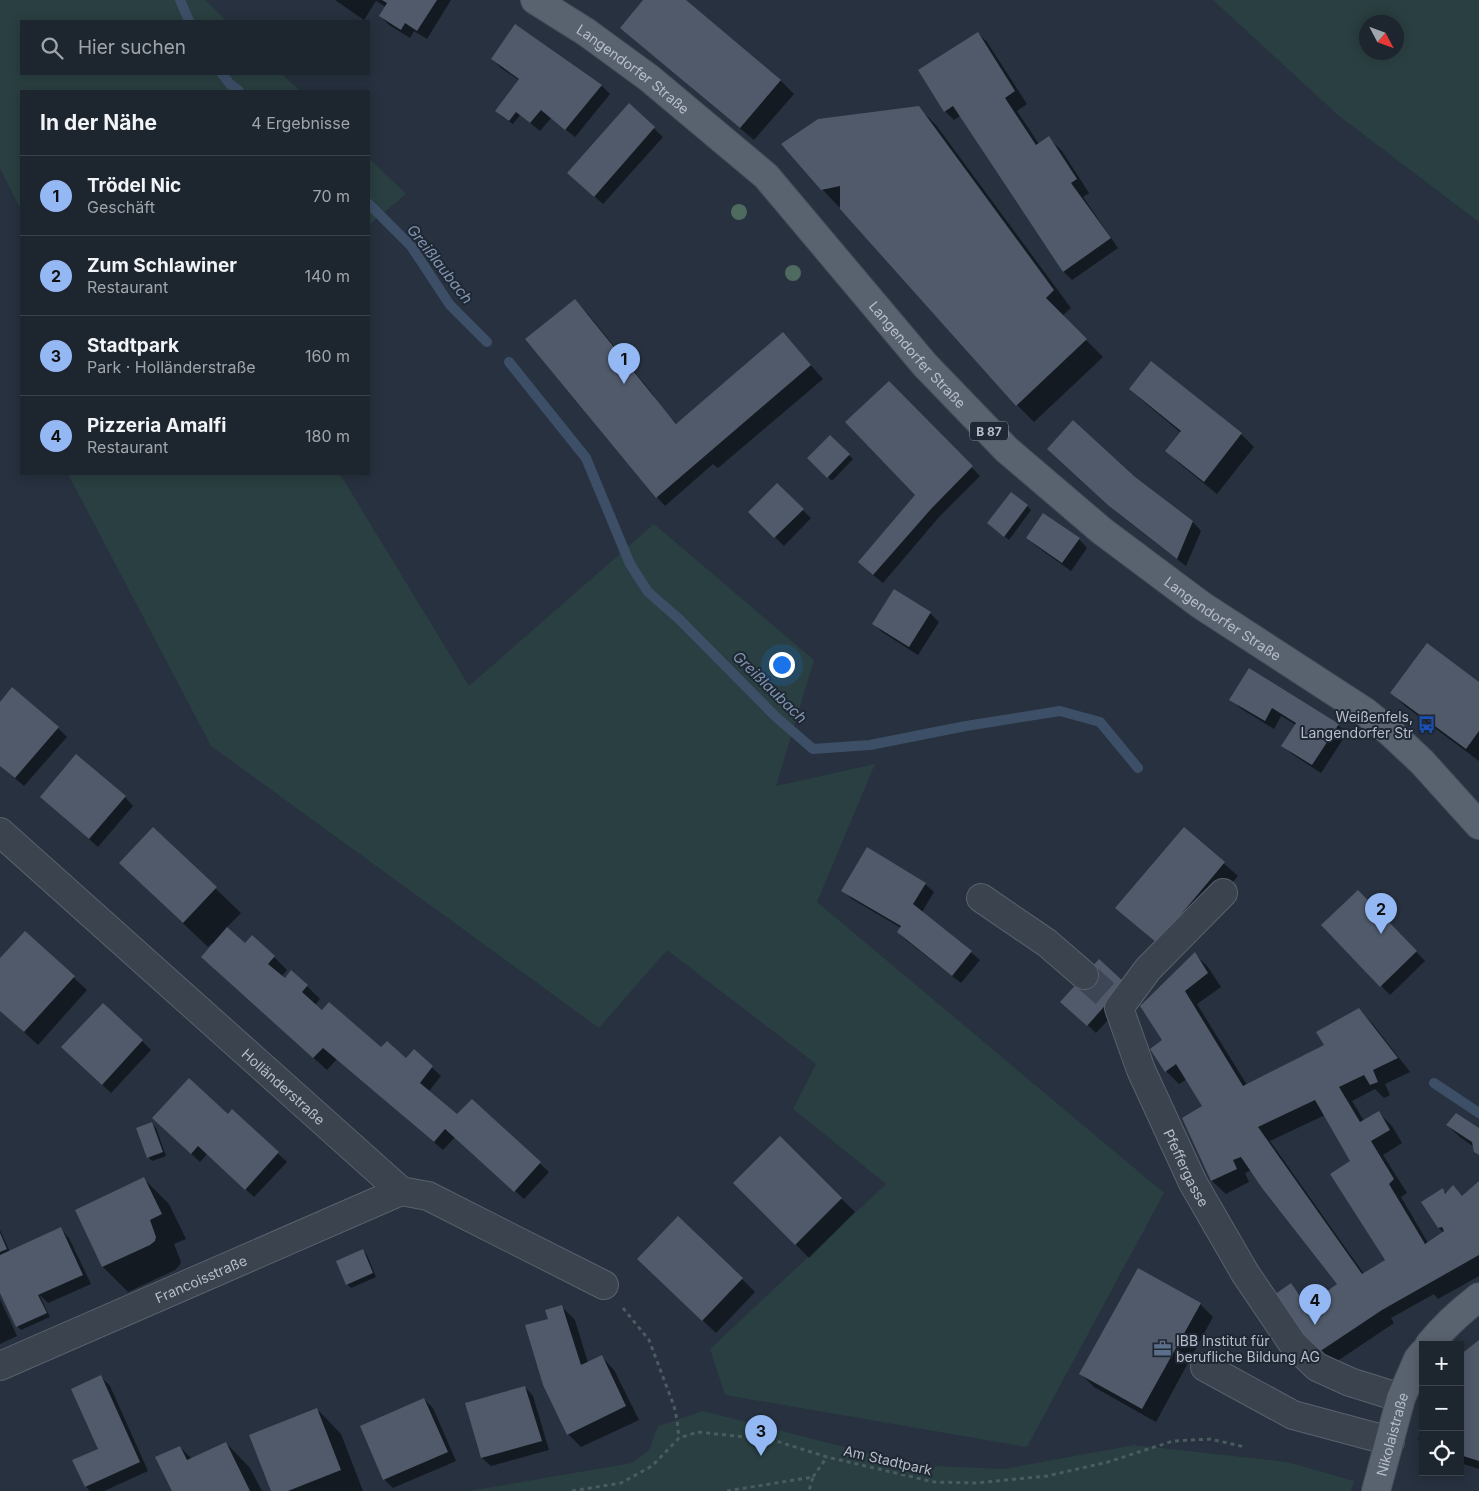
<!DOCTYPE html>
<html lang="de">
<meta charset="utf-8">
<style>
:root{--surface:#1d252f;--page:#252d37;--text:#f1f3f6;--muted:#a0a5aa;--line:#3b424b;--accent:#93b8f3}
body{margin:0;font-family:Inter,sans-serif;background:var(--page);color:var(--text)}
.controls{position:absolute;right:15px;bottom:15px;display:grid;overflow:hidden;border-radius:0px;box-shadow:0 2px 12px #0003}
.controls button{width:45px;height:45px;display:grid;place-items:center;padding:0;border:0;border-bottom:1px solid var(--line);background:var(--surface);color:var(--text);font:25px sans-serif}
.compass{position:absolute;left:1359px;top:15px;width:45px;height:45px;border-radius:50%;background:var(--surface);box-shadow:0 2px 12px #0003;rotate:131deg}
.you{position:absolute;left:781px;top:664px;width:18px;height:18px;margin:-12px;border:4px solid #fff;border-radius:50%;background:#1a73e8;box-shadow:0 0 0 8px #1a73e833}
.badge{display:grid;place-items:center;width:32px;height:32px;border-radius:50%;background:var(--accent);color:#111;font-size:16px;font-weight:700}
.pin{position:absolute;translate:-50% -41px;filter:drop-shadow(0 1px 2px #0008)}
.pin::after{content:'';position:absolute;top:26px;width:18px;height:15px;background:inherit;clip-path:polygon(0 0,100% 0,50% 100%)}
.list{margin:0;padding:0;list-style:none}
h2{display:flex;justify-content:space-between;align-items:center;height:65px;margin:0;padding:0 20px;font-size:21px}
h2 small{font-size:16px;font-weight:400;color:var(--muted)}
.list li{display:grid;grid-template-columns:32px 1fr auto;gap:15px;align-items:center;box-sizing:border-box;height:80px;padding:0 20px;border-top:1px solid var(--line)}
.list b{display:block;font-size:19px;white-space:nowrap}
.list p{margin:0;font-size:16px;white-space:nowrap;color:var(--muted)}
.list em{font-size:16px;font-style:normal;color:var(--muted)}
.icon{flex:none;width:28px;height:28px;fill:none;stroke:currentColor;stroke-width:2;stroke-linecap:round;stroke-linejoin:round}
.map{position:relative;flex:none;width:1479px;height:1491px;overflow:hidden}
.search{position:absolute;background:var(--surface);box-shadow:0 2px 12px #0003;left:20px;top:20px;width:350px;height:55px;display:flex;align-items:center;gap:12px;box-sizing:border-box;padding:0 18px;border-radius:0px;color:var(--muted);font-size:19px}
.panel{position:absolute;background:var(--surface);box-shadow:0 2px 12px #0003;left:20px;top:90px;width:350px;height:385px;border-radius:0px}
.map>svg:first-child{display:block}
</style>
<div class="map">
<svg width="1479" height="1491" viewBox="0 0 1479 1491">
<rect width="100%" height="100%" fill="#27313f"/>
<path fill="#2a3f41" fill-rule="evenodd" d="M0 0H205L227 21H21V74H282L300 91H21V210L0 168Z
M1213 0H1479V222L1339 116ZM1396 22V52H1366V22Z
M369 158 406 194 369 225Z
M68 474H340L469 686 654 524 814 660 776 786 875 764 817 902 1164 1193 1027 1447 725 1395 710 1349 886 1184 793 1109 816 1064 667 950 599 1028 211 746Z
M703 1411 915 1465 1004 1469 1134 1445 1287 1462 1354 1481 1351 1491H469L632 1463 649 1450 658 1426Z"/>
<path fill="#0007" fill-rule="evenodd" d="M335 0H451L427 39 414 31 410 38 389 25 380 16 386 7 376 1 364 20Z
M644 0H684L780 80 794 94 754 140 686 83Z
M978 33 987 42 1027 104 1017 111 1039 144 1049 138 1062 151 1089 193 1083 197 1118 248 1072 280 1064 272 960 116 954 120 945 111Z
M492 59 602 86 610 94 575 137 551 118 540 131 520 115 513 124 500 115 519 80 501 68Z
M629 105 663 137 603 204 577 181Z
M918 107 936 125 1071 308 1062 316 1103 357 1034 422 1017 405 841 206 839 207 822 189Z
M575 301 588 314 655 397 653 398 677 424 783 334 823 379 718 468 713 464 665 506 657 497Z
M1151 363 1241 434 1254 447 1217 494 1180 464 1167 451 1181 433 1144 402 1130 389Z
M889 382 980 476 939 517 883 583 868 571 917 495Z
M830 436 853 459 832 481 809 458Z
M1057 458 1134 478 1193 522 1201 531 1186 566 1120 515Z
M777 485 811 518 784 546 750 512Z
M1027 506 1031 510 1009 540 992 527Z
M1027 538 1079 539 1087 548 1071 571 1036 546Z
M894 590 930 613 939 622 918 655 882 632 873 623Z
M1250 669 1338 725 1347 733 1321 773 1292 754 1283 746 1296 725 1281 716 1274 729 1240 708 1231 699Z
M1479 683V761L1405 706 1392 693Z
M0 704 58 728 67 737 24 786 0 765Z
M125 797 133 806 98 847 50 805Z
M153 829 241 913 226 928 245 945 274 957 287 970 281 977 307 986 320 999 315 1005 381 1049 406 1060 414 1051 441 1076 429 1091 457 1116 472 1101 549 1172 524 1199 455 1137 443 1150 337 1059 327 1070 202 957 214 945 212 943 208 947 146 888Z
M1185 829 1238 876 1171 955 1117 908Z
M925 884 934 892 922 912 980 960 961 983 907 941 898 932 901 928 852 899 843 890Z
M1358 891 1425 961 1390 995 1322 925Z
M25 933 87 990 38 1045 0 1010V960Z
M1195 954 1208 967 1221 987 1197 1004 1247 1085 1326 1045 1359 1010 1372 1023 1410 1072 1385 1084 1390 1095 1384 1098 1375 1089 1352 1101 1364 1121 1379 1113 1392 1126 1402 1143 1383 1155 1407 1193 1401 1197 1428 1243 1444 1233 1438 1227 1442 1190 1447 1194 1453 1187 1463 1197 1479 1183V1276L1438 1299 1434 1294 1391 1318 1394 1323 1330 1366 1276 1296 1291 1285 1310 1306 1339 1284 1252 1170 1245 1173 1249 1182 1226 1194 1212 1181 1184 1119 1204 1106 1187 1079 1179 1084 1166 1071 1163 1041ZM1325 1115 1357 1168 1387 1260 1364 1274 1270 1141Z
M1133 993 1096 1033 1071 1010Z
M142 1041 151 1050 111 1093 72 1056Z
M232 1111 287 1162 254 1197 207 1154 200 1162 162 1127 228 1115Z
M152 1124 156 1128 166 1156 152 1161 148 1157Z
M1447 1125 1479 1130V1155L1475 1151 1474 1147 1461 1138Z
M780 1138 855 1212 809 1258 735 1183Z
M144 1179 169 1204 186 1239 174 1244 181 1262 179 1266 175 1270 128 1292 103 1267 77 1211Z
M61 1229 69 1238 91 1284 48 1303 39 1294 50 1317 21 1330 17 1326 0 1290V1230L10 1252Z
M363 1251 367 1255 376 1277 351 1288 347 1284Z
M652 1272 742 1279 755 1292 716 1333Z
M0 1299 17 1336 0 1344Z
M1200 1304 1213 1317 1156 1422 1094 1387 1081 1374Z
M562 1307 575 1320 588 1363 601 1356 614 1370 639 1420 581 1447 568 1434 549 1320Z
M1479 1342V1469L1460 1463V1357Z
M101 1377 110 1386 148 1471 104 1491H90L86 1487 74 1461 100 1449Z
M525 1387 533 1396 549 1450 491 1466 482 1458 467 1404Z
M424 1399 433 1408 456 1461 393 1488 384 1479Z
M317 1409 341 1434 363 1491H272Z
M1423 1426V1445L1418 1440Z
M226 1443 250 1468 262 1491H173L180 1447 192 1459Z"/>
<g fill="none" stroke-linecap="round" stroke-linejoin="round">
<path stroke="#3d4f67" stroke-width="10" d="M180 0 189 21
M222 74 230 84 239 91
M369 204 411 246 450 305 487 342
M509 362 586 458 630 564 648 592 679 619 776 717 813 749 870 745 966 726 1060 711 1100 722 1138 768
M1434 1083 1479 1113"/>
</g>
<path fill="#505a6a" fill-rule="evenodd" d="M382 0H437L417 31 405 23 401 30 379 16 387 3Z
M643 0H686L781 80 740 128 620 28Z
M515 24 602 85 565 130 541 110 530 123 516 112 509 121 495 111 519 79 491 59Z
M978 32 1015 91 1005 98 1036 145 1049 136 1077 179 1071 183 1111 238 1063 272 953 106 944 112 918 70Z
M629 103 655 127 594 197 567 173Z
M919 106 1054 290 1046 298 1087 339 1016 406 840 209V186L821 190 781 144 818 119Z
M575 299 676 424 783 332 811 365 656 498 525 339Z
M1151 361 1242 433 1204 482 1165 451 1181 431 1129 389Z
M889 381 973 466 931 509 873 575 858 562 915 495 845 422Z
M1073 420 1135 477 1193 521 1177 559 1109 506 1047 449Z
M830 435 850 454 827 478 807 458Z
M777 483 804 509 774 538 748 512Z
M1011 492 1028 505 1004 537 987 523Z
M1043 513 1080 538 1062 563 1026 538Z
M894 589 931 612 909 647 872 624Z
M1427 643 1479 682V731L1466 749 1390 693Z
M1249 668 1339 724 1312 765 1281 746 1296 723 1272 708 1265 721 1229 700Z
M12 687 59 727 15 778 0 766V702Z
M76 754 126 796 89 839 40 797Z
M153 827 217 887 183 923 119 863Z
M1184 827 1225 862 1157 943 1115 908Z
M867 847 926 883 913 904 972 951 952 976 897 932 901 926 841 891Z
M1358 890 1417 951 1380 987 1321 925Z
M227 927 245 943 252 935 275 956 268 964 285 978 291 970 308 985 302 992 322 1010 329 1002 381 1047 387 1041 406 1058 414 1049 433 1066 420 1083 457 1114 472 1099 541 1162 514 1192 445 1129 434 1142 323 1048 313 1058 201 957Z
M25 931 75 976 24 1032 0 1011V958Z
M1195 952 1208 973 1185 991 1243 1086 1324 1045 1316 1032 1359 1008 1398 1058 1373 1070 1378 1082 1370 1085 1364 1075 1339 1087 1360 1122 1379 1111 1390 1130 1371 1141 1394 1179 1389 1184 1425 1244 1444 1231 1442 1227 1438 1228 1421 1202 1443 1188 1445 1194 1453 1185 1462 1196 1479 1181V1255L1382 1310 1316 1354 1274 1295 1291 1283 1307 1306 1337 1284 1262 1188 1241 1157 1233 1160 1237 1169 1211 1181 1182 1118 1202 1106 1176 1064 1165 1072 1150 1049 1162 1040 1140 1006ZM1315 1100 1350 1161 1330 1174 1385 1260 1362 1274 1258 1127Z
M1099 959 1125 983 1087 1026 1060 1002Z
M103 1003 143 1040 102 1085 61 1047Z
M189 1078 228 1114 232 1109 279 1152 245 1190 198 1146 191 1154 152 1118Z
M1456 1113 1479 1128V1155L1474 1152 1472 1142 1446 1125Z
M152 1122 163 1152 147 1158 136 1128Z
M780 1136 842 1198 795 1245 733 1183Z
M144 1177 162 1214 150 1220 156 1237 155 1241 150 1245 102 1267 75 1210Z
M678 1216 743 1278 702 1321 637 1259Z
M61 1227 83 1275 38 1295 47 1313 16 1327 0 1293V1255Z
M0 1233 7 1249 0 1252Z
M363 1249 373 1273 346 1285 336 1261Z
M1138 1268 1201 1303 1142 1409 1079 1374Z
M562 1305 581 1365 602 1355 626 1406 567 1435 543 1385 525 1325 548 1319 545 1310Z
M1479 1340V1461L1460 1455V1355Z
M101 1375 140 1462 85 1487 72 1460 98 1449 71 1389Z
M525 1386 542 1441 481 1458 465 1403Z
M424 1398 448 1452 383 1480 360 1426Z
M317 1408 341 1470 288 1491H271L249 1435Z
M226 1442 250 1491H172L155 1457 180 1446 187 1460Z"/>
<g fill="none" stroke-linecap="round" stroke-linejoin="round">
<path stroke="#3d4654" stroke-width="28" stroke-dasharray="28 14" stroke-linecap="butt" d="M1084 975 1111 999"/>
<defs>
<g id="minor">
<path id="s1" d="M0 832 401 1191 428 1196 604 1285"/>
<path id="s2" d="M1223 893 1148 969 1119 1008 1141 1070 1193 1183 1245 1273 1293 1344 1317 1367 1350 1382 1401 1398"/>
<path d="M981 898 1047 943 1084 975"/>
<path id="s3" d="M0 1366 401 1191"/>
<path d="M1205 1367 1293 1415 1390 1441"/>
</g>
<g id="major">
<path id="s4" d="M535 0 586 32 649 78 766 176 925 365 1007 450 1102 531 1201 605 1364 711 1390 732 1422 762 1479 825"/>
<path d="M1429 1345C1444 1326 1461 1311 1479 1297"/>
<path id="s5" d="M1376 1491 1401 1398 1418 1359 1423 1353"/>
</g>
</defs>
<use href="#minor" stroke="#59616d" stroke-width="30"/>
<use href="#major" stroke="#444c58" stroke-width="30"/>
<path stroke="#495c5f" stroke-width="3" stroke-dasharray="4 4" stroke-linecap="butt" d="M623 1308 649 1340 674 1406 677 1420 679 1438
M813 1477 827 1457
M572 1491 621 1483 652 1466 679 1438 698 1432 773 1440 827 1457 934 1482 976 1483 1047 1476 1108 1462 1173 1441 1210 1439 1245 1447
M727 1491 813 1477 809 1491"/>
<use href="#minor" stroke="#3b434f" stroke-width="28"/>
<use href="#major" stroke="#59626f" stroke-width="28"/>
</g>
<g fill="#4f6a5f">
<circle cx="739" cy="212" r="8"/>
<circle cx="793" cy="273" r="8"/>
</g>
<defs>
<symbol id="bus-bare" viewBox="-9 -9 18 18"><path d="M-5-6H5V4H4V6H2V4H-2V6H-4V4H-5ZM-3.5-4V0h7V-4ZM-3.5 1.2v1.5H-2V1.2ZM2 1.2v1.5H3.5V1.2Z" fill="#1a4fb4" stroke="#1f2834" stroke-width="2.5" paint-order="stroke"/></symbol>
<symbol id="office-bare" viewBox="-9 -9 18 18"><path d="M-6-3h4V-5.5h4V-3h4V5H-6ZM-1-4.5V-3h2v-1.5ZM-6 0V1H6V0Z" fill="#5c6f8a" stroke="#1f2834" stroke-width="2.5" paint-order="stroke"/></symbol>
</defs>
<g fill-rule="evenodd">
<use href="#bus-bare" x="1414" y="712" width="25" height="25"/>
<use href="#office-bare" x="1150" y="1336" width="25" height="25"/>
</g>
<g text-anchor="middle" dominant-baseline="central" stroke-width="4" stroke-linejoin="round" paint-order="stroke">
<rect fill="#1f2834" stroke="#89919d" stroke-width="1" x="970" y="421.5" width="38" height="19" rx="4"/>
<g font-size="12" font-weight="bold" fill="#b7beca">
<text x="989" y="431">B 87</text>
</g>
<g font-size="14" fill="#b7beca" stroke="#1f2834">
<text stroke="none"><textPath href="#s4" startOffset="120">Langendorfer Straße</textPath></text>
<text stroke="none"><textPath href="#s4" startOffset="525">Langendorfer Straße</textPath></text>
<text stroke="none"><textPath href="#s4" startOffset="930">Langendorfer Straße</textPath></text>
<text stroke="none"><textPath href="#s1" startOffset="381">Holländerstraße</textPath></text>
<text stroke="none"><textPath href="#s2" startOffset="329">Pfeffergasse</textPath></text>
<text stroke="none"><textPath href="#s3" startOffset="219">Francoisstraße</textPath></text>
<text stroke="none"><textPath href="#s5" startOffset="59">Nikolaistraße</textPath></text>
<text transform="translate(888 1460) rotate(13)">Am Stadtpark</text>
</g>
<g font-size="14" fill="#b7beca" stroke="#1f2834" text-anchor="end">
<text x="1413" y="716">Weißenfels,<tspan x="1413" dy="16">Langendorfer Str</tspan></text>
<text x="1176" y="1340" text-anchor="start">IBB Institut für<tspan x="1176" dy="16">berufliche Bildung AG</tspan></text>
</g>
<g font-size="15" font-style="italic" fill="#8095b0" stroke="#1f2834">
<text transform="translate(440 264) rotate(52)">Greißlaubach</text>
<text transform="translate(770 687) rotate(44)">Greißlaubach</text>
</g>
</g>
</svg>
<div class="controls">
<button>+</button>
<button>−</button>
<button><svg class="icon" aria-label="locate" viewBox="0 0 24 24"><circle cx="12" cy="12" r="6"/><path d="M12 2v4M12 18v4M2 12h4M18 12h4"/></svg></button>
</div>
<svg class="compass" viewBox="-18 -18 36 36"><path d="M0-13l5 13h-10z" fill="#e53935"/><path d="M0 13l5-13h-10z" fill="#a0a5aa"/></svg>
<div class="you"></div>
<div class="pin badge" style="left:624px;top:384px">1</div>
<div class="pin badge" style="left:1381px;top:934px">2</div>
<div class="pin badge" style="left:761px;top:1456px">3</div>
<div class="pin badge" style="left:1315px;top:1325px">4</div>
<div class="search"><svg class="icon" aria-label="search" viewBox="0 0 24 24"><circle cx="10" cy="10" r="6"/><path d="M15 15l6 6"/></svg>Hier suchen</div>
<section class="panel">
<h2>In der Nähe<small>4 Ergebnisse</small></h2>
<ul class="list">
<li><span class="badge">1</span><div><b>Trödel Nic</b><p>Geschäft</p></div><em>70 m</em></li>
<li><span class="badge">2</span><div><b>Zum Schlawiner</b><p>Restaurant</p></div><em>140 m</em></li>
<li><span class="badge">3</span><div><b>Stadtpark</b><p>Park · Holländerstraße</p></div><em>160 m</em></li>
<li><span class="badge">4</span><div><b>Pizzeria Amalfi</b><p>Restaurant</p></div><em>180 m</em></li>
</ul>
</section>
</div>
